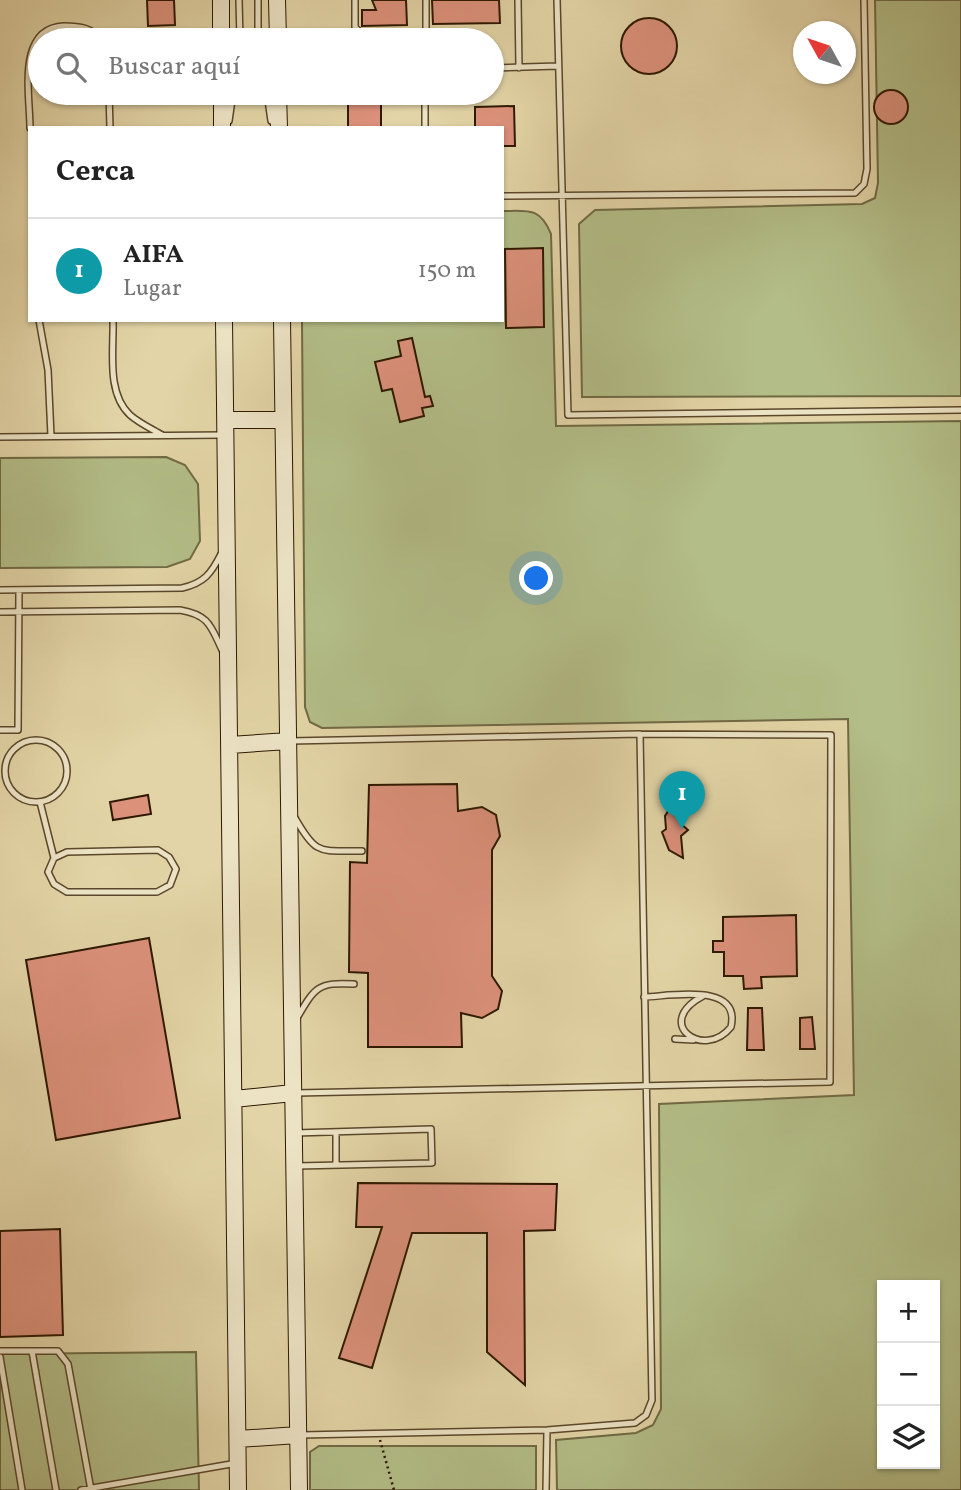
<!DOCTYPE html>
<html lang="es">
<meta charset="utf-8">
<style>
:root{--surface:#fff;--page:#f6f6f6;--text:#222;--muted:#767676;--line:#e0e0e0;--accent:#8f2418}
body{margin:0;font-family:Vollkorn,serif;background:var(--page);color:var(--text)}
.controls{position:absolute;right:21px;bottom:21px;display:grid;overflow:hidden;border-radius:0px;box-shadow:0 2px 5px #0004}
.controls button{width:63px;height:63px;display:grid;place-items:center;padding:0;border:0;border-bottom:2px solid var(--line);background:var(--surface);color:var(--text);font:35px sans-serif}
.compass{position:absolute;left:793px;top:21px;width:63px;height:63px;border-radius:50%;background:var(--surface);box-shadow:0 2px 5px #0004;rotate:310deg}
.you{position:absolute;left:537px;top:579px;width:24px;height:24px;margin:-18px;border:5px solid #fff;border-radius:50%;background:#1a73e8;box-shadow:0 0 0 10px #1a73e833}
.badge{display:grid;place-items:center;width:46px;height:46px;border-radius:50%;background:var(--accent);color:#fff;font-size:23px;font-weight:700}
.pin{position:absolute;translate:-50% -58px;filter:drop-shadow(0 2px 4px #0008)}
.pin::after{content:'';position:absolute;top:37px;width:24px;height:21px;background:inherit;clip-path:polygon(0 0,100% 0,50% 100%)}
.list{margin:0;padding:0;list-style:none}
h2{display:flex;justify-content:space-between;align-items:center;height:91px;margin:0;padding:0 28px;font-size:30px}
h2 small{font-size:23px;font-weight:400;color:var(--muted)}
.list li{display:grid;grid-template-columns:46px 1fr auto;gap:21px;align-items:center;box-sizing:border-box;height:105px;padding:0 28px;border-top:2px solid var(--line)}
.list b{display:block;font-size:26px;white-space:nowrap}
.list p{margin:0;font-size:23px;white-space:nowrap;color:var(--muted)}
.list em{font-size:23px;font-style:normal;color:var(--muted)}
.icon{flex:none;width:38px;height:38px;fill:none;stroke:currentColor;stroke-width:2;stroke-linecap:round;stroke-linejoin:round}
.map{position:relative;flex:none;width:961px;height:1490px;overflow:hidden}
.search{position:absolute;background:var(--surface);box-shadow:0 2px 5px #0004;left:28px;top:28px;width:476px;height:77px;display:flex;align-items:center;gap:18px;box-sizing:border-box;padding:0 24px;border-radius:38px;color:var(--muted);font-size:26px}
.panel{position:absolute;background:var(--surface);box-shadow:0 2px 5px #0004;left:28px;top:126px;width:476px;height:196px;border-radius:0px}
.map>svg:first-child{display:block}
</style>
<div class="map">
<svg width="961" height="1490" viewBox="0 0 961 1490">
<rect width="100%" height="100%" fill="#e2d4a6"/>
<filter id="stains"><feTurbulence type="fractalNoise" baseFrequency=".00286" numOctaves="4"/><feColorMatrix values="0 0 0 0 .2 0 0 0 0 .09 0 0 0 0 .02 0 0 0 .5 -.17"/></filter>
<radialGradient id="worn" r=".72"><stop offset=".6" stop-color="#630" stop-opacity="0"/><stop offset="1" stop-color="#630" stop-opacity=".3"/></radialGradient>
<path fill="#b3bd87" stroke="#706a44" stroke-width="2" fill-rule="evenodd" d="M875 0H961V396L582 397 579 224 595 210 862 204 875 198 878 183Z
M502 211C529 211 540 207 551 234L556 426 961 421V1490H557L556 1440 636 1433 653 1425 661 1409 659 1104 854 1095 848 719 322 728 310 722 305 707 302 320H502ZM882 1285H935V1464H882Z
M166 457 185 465 198 484 200 541 190 559 167 567 0 568V458Z
M196 1352 199 1490H0V1354Z
M319 1446H536V1490H310V1452Z"/>
<path fill="#dc917b" stroke="#2e1800" stroke-width="2" d="M147 0H174L175 25 148 26Z
M372 0H406L407 25 362 26V10H376Z
M432 0H499L500 23 433 24Z
M621 46a28 28 0 1 1 56 0a28 28 0 1 1-56 0Z
M874 107a17 17 0 1 1 34 0a17 17 0 1 1-34 0Z
M348 93H368V103L381 102V128H348Z
M514 106 515 146H502V128H475V107Z
M543 248 544 327 506 328 505 249Z
M412 338 425 397 430 396 433 406 422 408 424 416 400 422 392 389 382 391 375 362 401 356 398 341Z
M457 784 458 811 482 807 496 815 500 836 492 850V976L502 991 498 1009 482 1018 461 1013 462 1047H368V973L349 972 350 862 367 863 369 785Z
M148 795 151 814 113 820 110 802Z
M680 802V823L688 830 681 836 683 858 669 850 662 832 666 829 665 816 670 808Z
M796 915 797 976 761 977 762 988 744 989 743 976H724V952H713V941H723V917Z
M149 938 180 1118 56 1140 26 960Z
M748 1008H762L764 1050H747Z
M812 1017 815 1049H800V1018Z
M358 1183 557 1184 555 1230 524 1231 525 1385 487 1352V1233H412L372 1368 339 1358 382 1227H356Z
M60 1229 63 1335 0 1337V1231Z"/>
<g fill="none" stroke-linecap="round" stroke-linejoin="round">
<defs>
<path id="lane" d="M239 0 240 40
M258 0V40
M355 0V27L365 37 426 39
M426 0V40
M518 0 519 68
M557 0 568 415 961 410
M492 68 558 66
M109 93 110 128
M267 93 271 121
M425 93V128
M229 121 233 93
M30 128C30 95 16 28 64 26 81 26 91 28 103 40
M502 196 855 193 864 184 867 169 864 0
M39 320 48 370 51 436
M113 320C114 350 106 393 130 415 139 423 152 429 162 435
M0 437 224 435
M0 590 182 588C204 583 211 574 221 554
M0 612 180 610C210 615 211 627 223 652
M0 730H18L19 590
M5 771a31 31 0 1 1 62 0a31 31 0 1 1-62 0Z
M290 741 640 734 831 735 830 1082 296 1093
M40 802 54 858
M295 818C317 857 320 850 362 851
M158 850 169 857 176 869 170 885 157 892H67L54 884 48 872 54 858 67 852Z
M644 997C672 996 741 982 731 1027 704 1061 652 1023 703 996
M297 1018C315 987 318 982 354 984
M675 1039 693 1040
M336 1132V1165
M295 1133 431 1129 432 1163 297 1166
M0 1351H32
M0 1357 22 1490
M301 1435 547 1430 635 1423 646 1415 652 1400 640 734
M56 1490 32 1351H58L68 1364 91 1490
M81 1490 237 1463
M546 1490 547 1430"/>
<path id="secondary" d="M221 0V40
M277 0 278 40
M222 93V128
M278 93 279 128
M224 320 238 1490
M282 320 299 1490
M226 420H283
M230 745 288 741
M234 1099 293 1093
M238 1439 298 1435"/>
</defs>
<use href="#lane" stroke="#5b472a" stroke-width="8"/>
<use href="#secondary" stroke="#2e1800" stroke-width="18"/>
<path stroke="#2e1800" stroke-width="2.5" stroke-dasharray="2 3.5" stroke-linecap="butt" d="M380 1440 394 1490"/>
<use href="#lane" stroke="#ece3c5" stroke-width="5"/>
<use href="#secondary" stroke="#ece3c5" stroke-width="16"/>
</g>
<rect width="100%" height="100%" filter="url(#stains)"/>
<rect width="100%" height="100%" fill="url(#worn)"/>
</svg>
<div class="controls">
<button>+</button>
<button>−</button>
<button><svg class="icon" aria-label="layers" viewBox="0 0 24 24"><path d="M12 4l9 5-9 5-9-5zM3 14l9 5 9-5"/></svg></button>
</div>
<svg class="compass" viewBox="-18 -18 36 36"><path d="M0-13l5 13h-10z" fill="#e53935"/><path d="M0 13l5-13h-10z" fill="#767676"/></svg>
<div class="you"></div>
<div class="pin badge" style="left:682px;top:829px;background:#0f9aa8">1</div>
<div class="search"><svg class="icon" aria-label="search" viewBox="0 0 24 24"><circle cx="10" cy="10" r="6"/><path d="M15 15l6 6"/></svg>Buscar aquí</div>
<section class="panel">
<h2>Cerca<small></small></h2>
<ul class="list">
<li><span class="badge" style="background:#0f9aa8">1</span><div><b>AIFA</b><p>Lugar</p></div><em>150 m</em></li>
</ul>
</section>
</div>
